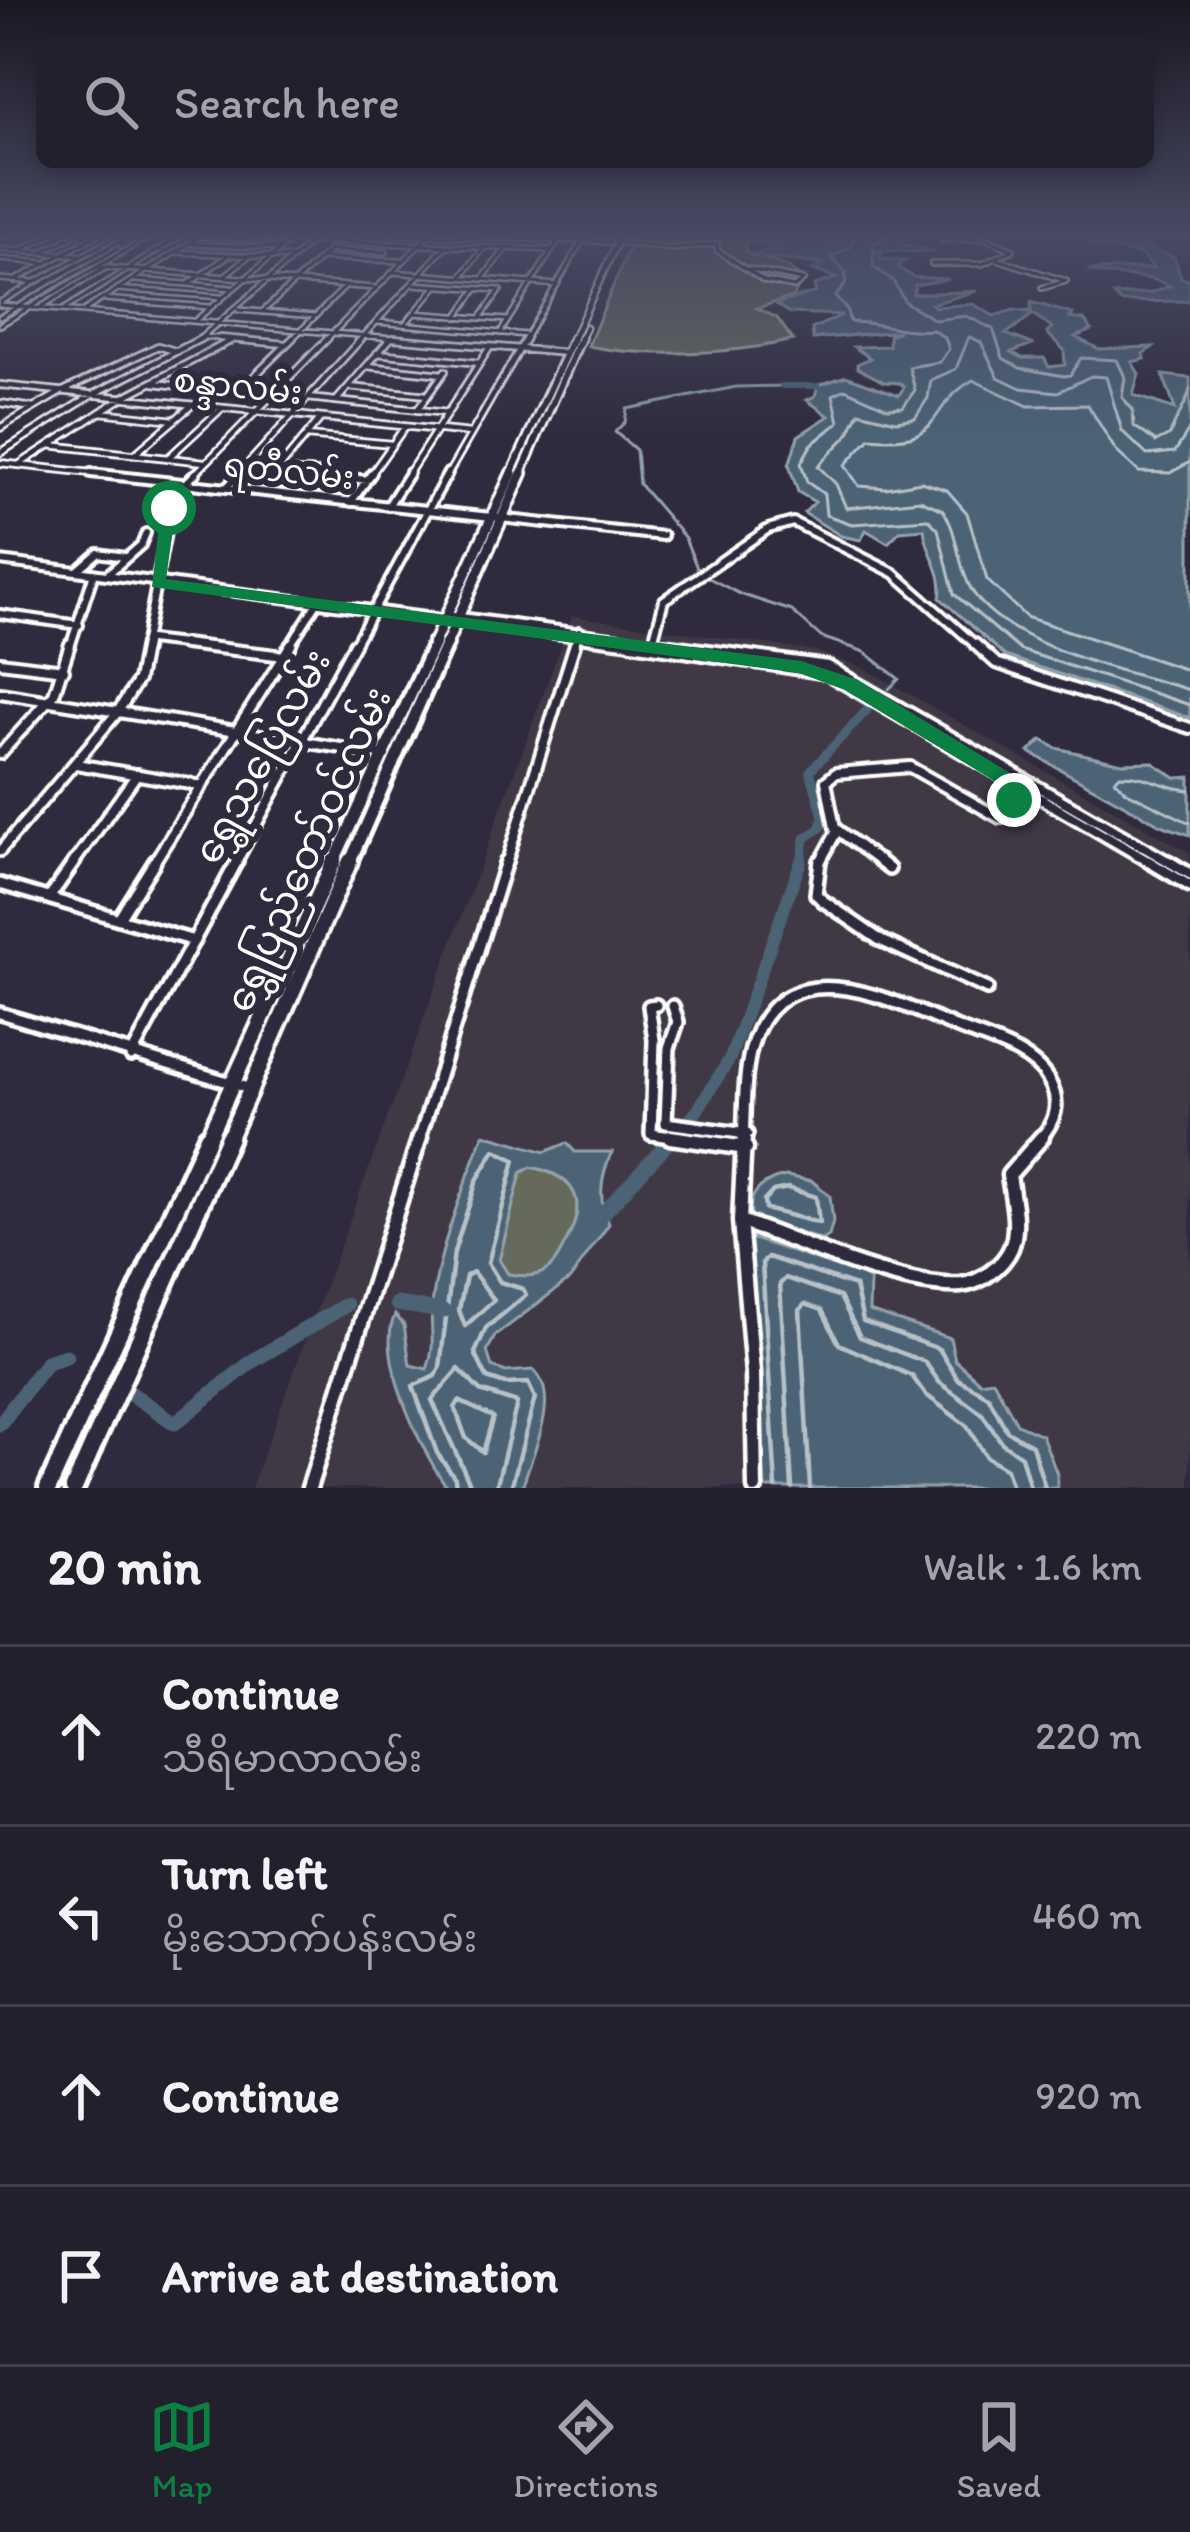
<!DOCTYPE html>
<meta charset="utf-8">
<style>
:root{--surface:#23202e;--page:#2b2836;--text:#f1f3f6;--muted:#a3a3aa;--line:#403e4a;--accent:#0b8043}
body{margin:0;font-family:Itim,"Noto Sans Myanmar",sans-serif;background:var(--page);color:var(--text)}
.stop{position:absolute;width:36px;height:36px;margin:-27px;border:9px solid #0b8043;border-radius:50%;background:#fff}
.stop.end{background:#0b8043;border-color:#fff;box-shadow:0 3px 12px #0008}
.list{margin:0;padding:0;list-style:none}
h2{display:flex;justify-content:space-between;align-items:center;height:156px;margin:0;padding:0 48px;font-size:51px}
h2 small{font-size:39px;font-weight:400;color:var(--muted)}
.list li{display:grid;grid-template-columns:78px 1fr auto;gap:36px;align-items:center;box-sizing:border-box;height:180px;padding:0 48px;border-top:3px solid var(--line)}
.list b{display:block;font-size:45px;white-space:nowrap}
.list p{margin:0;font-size:39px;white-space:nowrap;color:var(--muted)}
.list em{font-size:39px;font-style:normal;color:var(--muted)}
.icon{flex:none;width:66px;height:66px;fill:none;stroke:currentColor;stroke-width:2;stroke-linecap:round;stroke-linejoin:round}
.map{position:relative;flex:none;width:1190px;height:1488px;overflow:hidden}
.search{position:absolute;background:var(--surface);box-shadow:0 6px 18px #0003;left:36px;right:36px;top:36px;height:132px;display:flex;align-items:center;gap:30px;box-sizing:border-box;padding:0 42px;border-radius:18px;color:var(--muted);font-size:45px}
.sheet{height:876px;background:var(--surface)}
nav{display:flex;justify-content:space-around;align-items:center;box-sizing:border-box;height:168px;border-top:3px solid var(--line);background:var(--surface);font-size:33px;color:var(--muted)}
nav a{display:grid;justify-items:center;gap:6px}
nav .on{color:var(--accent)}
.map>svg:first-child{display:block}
</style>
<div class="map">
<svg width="1190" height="1488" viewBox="0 0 1190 1488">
<rect width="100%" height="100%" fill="#2f2a3d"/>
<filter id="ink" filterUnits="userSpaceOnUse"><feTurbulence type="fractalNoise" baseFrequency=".00833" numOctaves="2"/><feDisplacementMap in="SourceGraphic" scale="24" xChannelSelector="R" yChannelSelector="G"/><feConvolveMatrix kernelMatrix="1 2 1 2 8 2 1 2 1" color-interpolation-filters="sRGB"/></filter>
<g filter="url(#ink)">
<path fill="#413845" d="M572 616 816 651 865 669 1190 853V1488H251Z"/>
<path fill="#656a5c" stroke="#b2b4ae" stroke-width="3" d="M635 234H747L745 252 786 266 803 279 793 297 757 308 777 318 793 340C734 354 648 358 588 346Z
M531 1167C574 1176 589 1199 567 1241 562 1250 555 1266 545 1271 535 1278 520 1276 508 1274L499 1260 521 1173Z"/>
<path fill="#4b6475" stroke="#93a2ac" stroke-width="3" fill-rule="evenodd" d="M768 234H812L826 243 844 239 846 234 911 238 899 243 934 252 874 251 882 254 880 259 905 261 898 267 913 277 949 279 915 285 913 294 977 291 932 304 935 307 973 304 994 316 1014 310 1031 312V302L1073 314 1070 318 1084 320 1092 330 1075 337 1099 349 1153 347 1143 354 1145 359 1132 362 1139 374 1133 395 1175 409 1163 375 1190 378V718L1005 656 940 598C945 572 926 553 924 529L900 531 888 543 866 530 861 540 841 536 804 513 815 502 798 492 789 465 798 436 829 416 807 400 815 396 819 385 846 376 899 395 904 387 900 383 884 382 858 368 857 364 870 358 854 347 889 346V336L899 331 813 339 812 329 842 315 790 313 776 304 816 292 814 285 837 278 813 270 822 264 753 256 774 247 750 240H784ZM1033 314 1052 328 1047 333 1064 350 1065 365 1049 367 1044 358H1022L1012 352 1032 344 1006 334Z
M1127 236 1142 238 1148 248 1174 257 1181 277 1190 281V301L1121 302 1114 295 1151 293 1170 286C1144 272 1114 280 1088 270L1154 268 1140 254 1089 245 1093 241 1127 245Z
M1042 740 1056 748 1122 763 1152 762 1176 778 1190 777V835L1161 825 1029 752Z
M484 1134 545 1152 567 1143 575 1152H612C601 1174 597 1201 609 1224L570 1279 495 1336 487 1351 492 1367 506 1372 533 1370C563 1396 531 1455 522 1488H448C422 1454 375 1355 395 1315L404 1325 410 1365 427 1369C437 1345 429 1330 432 1305 439 1246 463 1189 484 1134ZM531 1167C574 1175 589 1200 567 1240 562 1250 555 1266 545 1271 535 1278 520 1276 508 1274L499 1260 521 1173Z
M786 1176 812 1181 830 1196 833 1222 829 1236 821 1240 752 1217C745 1193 765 1180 786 1176Z
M748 1237 861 1275 870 1280 869 1311 950 1338 955 1360 980 1382 993 1380 1017 1424 1042 1435 1057 1474V1488H765Z"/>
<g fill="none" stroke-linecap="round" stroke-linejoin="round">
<path stroke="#b7c1c8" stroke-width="3" d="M854 234 851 247 831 257 846 273 845 285 835 297 846 308 850 322C880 322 904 333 933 330L945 338 949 349 940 362 909 367 915 390 903 407 888 408 845 389 833 395 839 422 811 445 801 463 807 482 824 494 826 515 852 524 928 519 938 529 954 594 1020 650 1190 705
M896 234 873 244V266L893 281 905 302 935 320 966 316 993 329 1003 358 1020 368 1064 376 1070 375 1081 358 1117 360 1125 377 1122 397 1133 410 1134 426 1156 442 1170 435C1175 417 1186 408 1190 389
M1190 428 1175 452 1147 455 1122 431 1106 377 1091 376 1058 392 1021 388 998 377 981 342 969 337 956 369 931 380 928 398 915 418 896 421 859 412 848 435 818 466 836 484 846 508 920 500 943 510C959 534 957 565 971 589 1006 648 1128 671 1190 690
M1190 462 1170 473 1139 472 1116 451 1088 405 1028 406 973 380C923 409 947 446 870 438L845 465 859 486 886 488 921 482 947 490 967 513 987 580 1026 617 1190 671
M1190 790C1163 788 1149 775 1120 775L1115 780 1127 792 1190 823"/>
<path stroke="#b7c1c8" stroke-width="4.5" d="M788 1188 816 1197 819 1223 765 1209 764 1201 773 1191Z
M473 1272 494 1300 465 1326 459 1310 466 1276Z
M459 1401 493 1417 483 1452 466 1438 455 1408Z
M456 1488 455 1478 437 1453 413 1386 436 1376 440 1367 454 1252 477 1180 495 1150 515 1160 488 1263 500 1282 523 1289 526 1295 486 1328 475 1353 487 1378 505 1384 528 1383 535 1398 511 1488
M472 1488 432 1400 459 1369 480 1391 517 1403 496 1488
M776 1488 762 1263 768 1257 855 1286 863 1321 939 1349 958 1379 988 1396 1007 1431 1032 1445 1045 1488
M792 1488 780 1284 786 1278 840 1297 860 1337 925 1362 939 1382 982 1414 1002 1443 1021 1456 1030 1488
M810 1488 800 1310 805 1304 822 1310 839 1344 912 1376 925 1394 967 1426 986 1457 1006 1469 1012 1488"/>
<path stroke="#93a2ac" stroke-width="3" d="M782 386 736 387 627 409 625 422 615 432 636 450 639 484 685 538 699 573 740 594 792 611 821 637 865 652 899 679 889 689"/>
<path stroke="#4b6475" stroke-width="6" d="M782 386H818"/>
<path stroke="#4b6475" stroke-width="9" d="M801 864 805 838 821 828 823 816 810 771 867 710"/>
<path stroke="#4b6475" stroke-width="12" d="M671 1140 697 1111 730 1058 801 861"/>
<path stroke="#4b6475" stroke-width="15" d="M597 1220 673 1137
M397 1304 443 1311
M130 1393 175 1423 254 1360 346 1305
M0 1424 47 1362 66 1356"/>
<defs>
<path id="minor-far5" d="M387 234 617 242 672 249 717 244V250L764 281 794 287 803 280 747 269
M201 236 551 250
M0 237 8 234
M942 240 985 238
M193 244 280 248
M0 249 82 256
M21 250 54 234
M42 252 78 234
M177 252 294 258
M228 256 188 284 231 288
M322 257 330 250 386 252
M994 258 1066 281 1042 288
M0 259 45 263
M932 264H982L1013 250 985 238 986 234
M97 267 375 288
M393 272 557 285
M224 276 249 256
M461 277 483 249
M0 279 34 282
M482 279 505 250
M135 280 188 284
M14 281 99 234
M413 284 499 290
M117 289 221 297
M104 299 209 307
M0 302 121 234
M0 305 429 341
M41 307 105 268
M63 310 184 234
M85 310 204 234
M238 310 316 316
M262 312 321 258 401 261
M414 313 507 320
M0 317 117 249
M457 317 476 290
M481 317 500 290
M196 320 290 241
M378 322 527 335
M405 324 436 287
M0 325 153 234
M500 333 562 234
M205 337 255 341
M197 341 321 234
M290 341 345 287
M325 341 430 234
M359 341 446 246
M524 341 586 234"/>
<path id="minor-far4" d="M220 338 286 344
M393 338 567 353
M377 353 480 363
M367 366 443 374
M154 383 270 396
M0 385 470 433
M349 387 428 395
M238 392 293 338
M308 398 447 413
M337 400 390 339
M0 403 34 408
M417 410 445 371
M100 412 175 420
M0 428 61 392 158 346 175 351
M307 436 392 444
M49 445 205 462
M0 453 92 395 202 338
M136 453 192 405
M168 458 221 409
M0 463 119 476
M20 464 122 398 232 340
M246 466 333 476
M278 470 320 419
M193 476 328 338
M237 476 362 338
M370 476 404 428
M407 476 490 347
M447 476 526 338"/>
<path id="minor-far3" d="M91 473 663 536
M307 473 367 480
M227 487 240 473
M351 502 372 473
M388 506 409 473
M0 561 654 647
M77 571 98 553 125 557
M108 574 141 545 146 533
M0 614 79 625
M453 616 686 647
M149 640 209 647
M652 645 664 600 768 529 793 522 894 573 978 647
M70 647 94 573
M144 647 173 496 196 473
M289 647 317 603
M353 647 448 473
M574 647 579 631"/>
<path id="minor-far2" d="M184 644 284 656
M632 644 827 674 1153 864
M664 644 828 666 1173 864
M975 644 996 663 1190 728
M0 662 64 670
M0 693 385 755
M0 754 54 694 70 644
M76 764 202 786
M0 851 117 713 138 680 145 644
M73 864 137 774
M153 864 291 644
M235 864 354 644
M506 864 575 644
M819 864 837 831
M883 864 835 828 826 781 836 773 910 767 1000 818 1026 789"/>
<path id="minor-far1" d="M820 861 816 894 822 900 880 940 987 989
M879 861 889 869
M1148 861 1190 886
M1168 861 1190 874
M0 884 194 941
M49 898 75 861
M119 918 155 861
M656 1005 649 1006 654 1040 651 1134 690 1140
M673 1006 678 1022 669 1048 666 1123 747 1134
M0 1013 251 1089
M131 1056 237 861
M419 1140 506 861
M743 1140C745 1107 743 1070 754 1039 788 947 894 1001 955 1027 986 1040 1032 1050 1049 1081 1062 1104 1055 1122 1039 1140"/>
<path id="minor" d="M670 1137 746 1148
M740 1221C798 1241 901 1289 961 1285 981 1283 1003 1266 1011 1248 1020 1226 1012 1198 1009 1175L1042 1137
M740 1221 753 1373 755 1488
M740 1221 744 1137
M309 1488 420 1137"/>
<path id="major-far5" d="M572 341 621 234
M580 341 586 327"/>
<path id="major-far4" d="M510 476 573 338
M520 476 581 338"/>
<path id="major-far3" d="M432 647 512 473
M445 647 522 473"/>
<path id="major-far2" d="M333 864 434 644
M349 864 446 644"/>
<path id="major-far1" d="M207 1140 334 861
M228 1140 350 861"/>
<path id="major" d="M48 1488 208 1137
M74 1488 229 1137"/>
</defs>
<use href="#minor-far5" stroke="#fff" stroke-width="8"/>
<use href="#minor-far4" stroke="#fff" stroke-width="10"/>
<use href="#minor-far3" stroke="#fff" stroke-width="14"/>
<use href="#minor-far2" stroke="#fff" stroke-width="16"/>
<use href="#minor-far1" stroke="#fff" stroke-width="18"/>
<use href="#minor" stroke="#fff" stroke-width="21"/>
<use href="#major-far5" stroke="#fff" stroke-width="9"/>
<use href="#major-far4" stroke="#fff" stroke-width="12"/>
<use href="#major-far3" stroke="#fff" stroke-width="16"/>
<use href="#major-far2" stroke="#fff" stroke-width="20"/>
<use href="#major-far1" stroke="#fff" stroke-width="22"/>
<use href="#major" stroke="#fff" stroke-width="26"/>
<use href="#minor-far5" stroke="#2f2a3d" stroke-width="3"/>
<use href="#minor-far4" stroke="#2f2a3d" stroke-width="4.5"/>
<use href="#minor-far3" stroke="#2f2a3d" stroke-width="6"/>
<use href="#minor-far2" stroke="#2f2a3d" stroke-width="8"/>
<use href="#minor-far1" stroke="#2f2a3d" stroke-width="9"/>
<use href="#minor" stroke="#2f2a3d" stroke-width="12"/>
<use href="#major-far5" stroke="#2f2a3d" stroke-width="4.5"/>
<use href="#major-far4" stroke="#2f2a3d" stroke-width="6"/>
<use href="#major-far3" stroke="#2f2a3d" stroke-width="9"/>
<use href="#major-far2" stroke="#2f2a3d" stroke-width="10"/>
<use href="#major-far1" stroke="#2f2a3d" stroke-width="14"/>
<use href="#major" stroke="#2f2a3d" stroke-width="16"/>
</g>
</g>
<linearGradient id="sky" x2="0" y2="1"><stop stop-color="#1a1722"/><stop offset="0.53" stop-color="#474a62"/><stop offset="1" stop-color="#474a62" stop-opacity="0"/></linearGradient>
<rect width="1190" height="442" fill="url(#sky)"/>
<path fill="#0b8043" d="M169 504 176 508 166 579 801 661 858 680 1036 789 1022 806H1007L1004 800 1011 791 845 690 799 673 152 587 161 508Z"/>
<g text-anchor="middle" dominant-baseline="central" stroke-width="12" stroke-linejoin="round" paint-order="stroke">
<g font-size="33" fill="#fff" stroke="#2f2a3d">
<text transform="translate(238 386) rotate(6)">စန္ဒာလမ်း</text>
<text transform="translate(289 471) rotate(6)">ရတီလမ်း</text>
</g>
<g font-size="39" fill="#fff" stroke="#2f2a3d">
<text transform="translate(262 756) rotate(-61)">ရွှေသပြေလမ်း</text>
<text transform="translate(308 849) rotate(-66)">ရွှေပြည်တော်ဝင်လမ်း</text>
</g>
</g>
</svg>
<div class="stop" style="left:169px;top:508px"></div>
<div class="stop end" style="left:1014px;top:800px"></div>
<div class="search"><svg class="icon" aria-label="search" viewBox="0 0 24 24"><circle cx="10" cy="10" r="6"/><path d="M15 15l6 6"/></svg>Search here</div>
</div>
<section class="sheet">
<h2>20 min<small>Walk · 1.6 km</small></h2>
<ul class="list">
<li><svg class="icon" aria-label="ahead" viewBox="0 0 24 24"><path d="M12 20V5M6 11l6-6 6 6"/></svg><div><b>Continue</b><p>သီရိမာလာလမ်း</p></div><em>220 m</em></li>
<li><svg class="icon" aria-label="left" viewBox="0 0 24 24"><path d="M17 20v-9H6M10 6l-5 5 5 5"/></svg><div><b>Turn left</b><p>မိုးသောက်ပန်းလမ်း</p></div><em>460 m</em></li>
<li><svg class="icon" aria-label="ahead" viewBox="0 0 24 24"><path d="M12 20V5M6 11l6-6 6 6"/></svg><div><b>Continue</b></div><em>920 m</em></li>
<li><svg class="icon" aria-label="arrive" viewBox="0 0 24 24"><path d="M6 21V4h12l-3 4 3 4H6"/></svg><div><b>Arrive at destination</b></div></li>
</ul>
</section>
<nav>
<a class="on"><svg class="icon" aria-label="map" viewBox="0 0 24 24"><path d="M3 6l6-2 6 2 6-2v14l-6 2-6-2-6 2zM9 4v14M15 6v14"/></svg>Map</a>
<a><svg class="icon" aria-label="directions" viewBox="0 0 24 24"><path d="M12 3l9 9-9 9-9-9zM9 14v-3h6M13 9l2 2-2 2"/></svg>Directions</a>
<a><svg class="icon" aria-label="saved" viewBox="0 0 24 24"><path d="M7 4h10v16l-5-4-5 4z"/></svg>Saved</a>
</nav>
